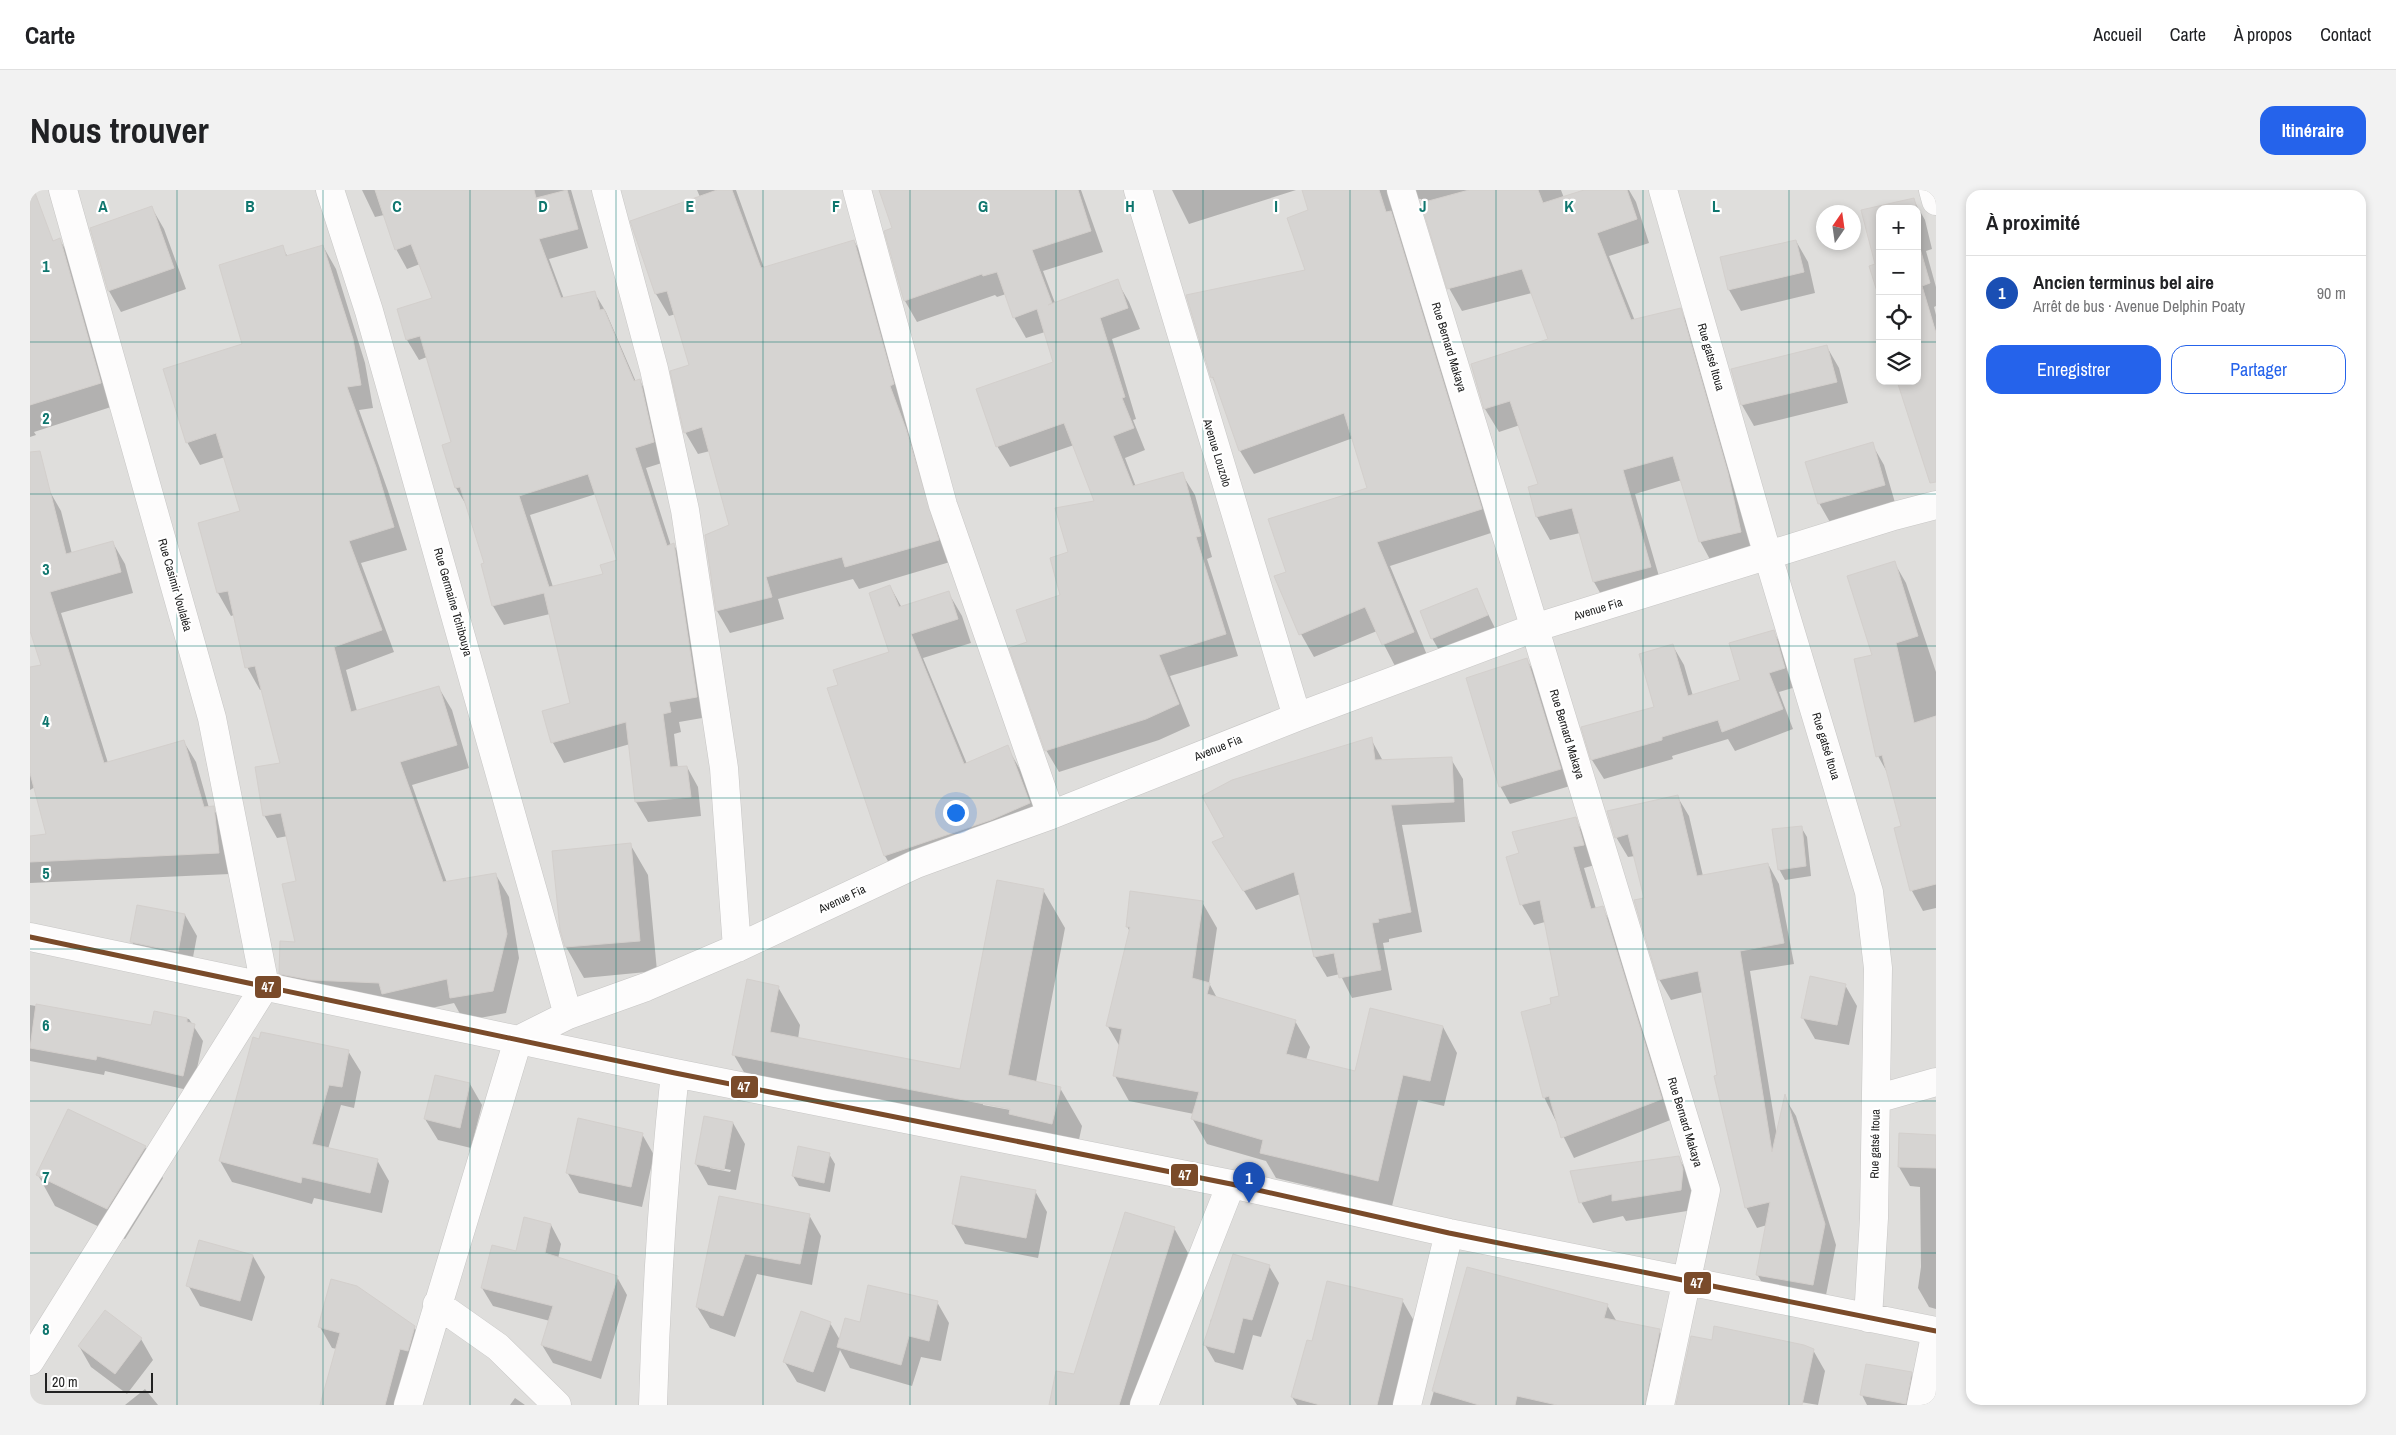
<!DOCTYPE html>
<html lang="fr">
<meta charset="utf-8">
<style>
:root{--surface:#fff;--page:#f2f2f2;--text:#202124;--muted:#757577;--line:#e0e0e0;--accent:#2563eb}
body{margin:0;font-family:"Archivo Narrow",sans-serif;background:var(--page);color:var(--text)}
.controls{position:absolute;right:15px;top:15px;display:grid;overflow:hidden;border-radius:10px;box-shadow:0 2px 8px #0003}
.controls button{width:45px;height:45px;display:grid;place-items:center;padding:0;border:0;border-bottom:1px solid var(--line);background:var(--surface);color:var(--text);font:25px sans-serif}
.compass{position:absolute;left:1786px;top:15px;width:45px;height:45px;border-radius:50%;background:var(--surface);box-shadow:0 2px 8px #0003;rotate:13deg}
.scale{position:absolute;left:15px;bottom:12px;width:108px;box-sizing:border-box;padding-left:5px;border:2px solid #222;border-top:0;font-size:14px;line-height:18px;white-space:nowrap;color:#222;-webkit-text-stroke:4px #fff;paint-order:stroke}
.you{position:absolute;left:925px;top:622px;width:18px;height:18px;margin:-12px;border:4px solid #fff;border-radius:50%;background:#1a73e8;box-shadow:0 0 0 8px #1a73e833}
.badge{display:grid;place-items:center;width:32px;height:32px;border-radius:50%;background:var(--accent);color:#fff;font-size:16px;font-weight:700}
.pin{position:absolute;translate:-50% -41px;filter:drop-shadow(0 1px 2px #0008)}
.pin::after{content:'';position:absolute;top:26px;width:18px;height:15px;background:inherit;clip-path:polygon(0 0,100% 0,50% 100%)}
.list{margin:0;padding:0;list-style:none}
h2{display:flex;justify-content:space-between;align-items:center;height:65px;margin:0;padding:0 20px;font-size:21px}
h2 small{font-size:16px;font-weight:400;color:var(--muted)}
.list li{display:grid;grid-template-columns:32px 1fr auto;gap:15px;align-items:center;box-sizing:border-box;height:75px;padding:0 20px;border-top:1px solid var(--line)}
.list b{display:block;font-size:19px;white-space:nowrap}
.list p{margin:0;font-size:16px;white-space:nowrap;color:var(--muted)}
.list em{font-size:16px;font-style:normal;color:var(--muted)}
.actions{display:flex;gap:10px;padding:15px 20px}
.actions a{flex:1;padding:11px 0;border:1px solid var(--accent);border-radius:15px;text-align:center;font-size:18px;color:var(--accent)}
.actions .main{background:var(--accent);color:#fff}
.icon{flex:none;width:28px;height:28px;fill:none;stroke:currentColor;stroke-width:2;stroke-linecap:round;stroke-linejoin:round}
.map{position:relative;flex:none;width:1906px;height:1215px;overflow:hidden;border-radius:15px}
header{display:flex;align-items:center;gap:30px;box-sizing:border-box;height:70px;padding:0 25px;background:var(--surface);border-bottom:1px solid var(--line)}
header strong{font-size:24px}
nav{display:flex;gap:28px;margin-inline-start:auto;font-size:18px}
.intro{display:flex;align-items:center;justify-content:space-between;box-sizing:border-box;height:120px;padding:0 30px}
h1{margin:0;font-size:35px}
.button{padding:12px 22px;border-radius:15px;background:var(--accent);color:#fff;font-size:18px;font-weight:700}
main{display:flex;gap:30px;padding:0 30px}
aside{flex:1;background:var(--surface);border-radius:15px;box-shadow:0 2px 8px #0003}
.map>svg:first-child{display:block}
</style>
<header>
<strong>Carte</strong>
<nav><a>Accueil</a><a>Carte</a><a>À propos</a><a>Contact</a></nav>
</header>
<div class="intro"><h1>Nous trouver</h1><a class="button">Itinéraire</a></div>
<main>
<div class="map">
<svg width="1906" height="1215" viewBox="0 0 1906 1215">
<rect width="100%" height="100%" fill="#f0eeeb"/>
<path fill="#dfdedc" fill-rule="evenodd" d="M0 0H1906V1215H0ZM1850 19H1887V191H1850ZM1794 22H1824V52H1794Z"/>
<path fill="#0003" fill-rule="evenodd" d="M332 0H541L558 58 519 69 534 109 564 102 576 122 606 192 610 191 621 211 635 272 616 278 641 356 644 355 655 375 678 527 649 532 651 542 644 544 648 578 657 577 668 597 671 626 618 632 606 612 600 554 534 573 523 553 513 521 542 513 520 424 474 435 463 416 456 374 438 318 426 298 422 253 397 167 389 170 377 150 368 120 403 109 390 74 377 79 366 59 354 25 345 27ZM566 304 589 371 575 385 523 397 500 325Z
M667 0H706L734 78 824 51 837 73 876 217 872 218 888 262 920 372 829 399 823 389 748 409 754 429 700 443 687 421 676 345 701 336 680 261 668 264 655 242 661 176 646 124 639 126 626 104 602 31 670 7Z
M850 0H1051L1073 62 1013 81 1025 113 1087 91 1099 112 1110 139 1082 149 1106 229 1103 230 1115 260 1095 268 1106 297 1152 284 1165 305 1182 367 1177 369 1208 466 1140 486 1160 536 1129 550 1029 582 1016 560 998 452 1032 406 1040 363 1066 312 1044 255 980 277 967 256 1025 173 1015 142 996 148 984 127 976 104 967 107 965 105 887 132 875 111 856 41 864 39Z
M1142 0H1266L1159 34Z
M1285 0H1531L1534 8 1559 0H1599L1606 12 1619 53 1579 66 1605 131 1650 120 1664 143 1724 365 1683 375 1670 351 1652 290 1605 304 1633 400 1577 415 1564 392 1550 343 1520 350 1507 327 1500 298 1510 295 1490 235 1469 242 1455 219 1442 175 1519 150 1502 103 1432 121 1419 98 1391 9 1381 8 1464 342 1360 376 1397 465 1366 478 1347 441 1284 467 1271 444 1257 383 1339 298 1323 248 1224 284 1210 261 1188 198 1182 187 1277 81 1280 21Z
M1883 9 1895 30 1902 59 1896 61 1906 97V116L1904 117 1906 125V274L1887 191V19H1850L1847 75 1833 21Z
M122 18 134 39 156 99 91 122 79 101 61 39Z
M17 40 24 52 30 50 43 73 84 216 4 242 6 245 0 247V46Z
M1766 51 1778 72 1785 103 1711 121 1699 100Z
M293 56 306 79 335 173 343 218 329 220 358 301 377 360 331 373 364 462 316 480 327 521 409 498 422 520 439 578 382 595 417 693 466 685 479 707 489 768 476 823 434 831 424 813 366 826 264 806 251 783 266 753 268 692 258 646 247 648 234 625 252 574 232 499 230 500 217 477 204 425 201 426 188 403 169 334 212 322 195 267 170 275 157 252 214 155 252 57 258 67Z
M1797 157 1809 178 1818 213 1724 236 1712 215 1702 180Z
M1842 254 1854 275 1866 316 1801 334 1789 313Z
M0 297 19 300 31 321 42 364 83 353 95 374 103 403 31 423 78 573 154 552 166 572 179 618H183L195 639 200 684 0 693V648L18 645 5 597 0 600V478L12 475 0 437Z
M1864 372 1876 393 1906 482V718L1893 721 1882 701 1865 639 1873 637 1858 584 1848 566 1844 466Z
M860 396 872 418 918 402 932 426 941 453 893 468 937 574 977 557 991 581 1013 637 869 690 855 666 799 499 809 496 861 463Z
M1446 400 1469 446 1414 469 1402 448Z
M1743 441 1754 460 1766 497 1749 502 1763 539 1705 561 1698 549 1642 566 1643 569 1574 589 1562 570 1553 538 1625 518 1643 456 1654 475 1663 506 1712 491Z
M1497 470 1507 487 1540 596 1480 614 1470 596Z
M1341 549 1353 571 1421 569 1433 589 1435 632 1372 635 1392 742 1359 749V752L1353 753 1362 800 1322 808 1310 784 1297 787 1285 767 1270 704 1226 720 1196 673 1195 647Z
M1647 606 1659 626 1673 686 1738 674 1749 694 1764 774 1720 781 1747 946 1755 908 1766 926 1806 1055 1794 1115 1739 1105 1727 1084 1737 1035 1727 1038 1716 1017 1673 802 1641 810 1629 789 1616 709 1605 666 1598 667 1586 647Z
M1545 629 1557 649 1565 675 1554 678 1566 719 1572 718 1584 738 1643 929 1544 968 1514 907 1522 815 1531 807 1515 732 1504 735 1492 715 1478 668 1490 664Z
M1771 637 1777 647 1781 686 1755 690 1749 679Z
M600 654 618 685 627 781 554 788 536 757 531 739Z
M1013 700 1035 738 1006 892 1030 898 1052 936 1044 972 726 903 704 865 748 797 770 835 768 849 931 881ZM953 912 986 919V921L953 915Z
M1172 712 1187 738 1179 793 1187 808 1265 831 1280 857 1276 870 1326 882 1413 837 1427 863 1414 916 1388 910 1362 1016 1246 988 1236 971 1177 954 1162 928 1164 924 1099 911 1085 886 1090 857 1077 835 1100 742 1097 736Z
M155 725 167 746 160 783 114 773 102 752Z
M1815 795 1827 816 1819 855 1785 849 1773 828Z
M0 815 122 836 125 823 159 829 173 851 162 901 75 881 74 885 0 871Z
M318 861 331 882 324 918 311 915 298 959 347 970 359 991 352 1023 284 1008 282 1014 202 992 190 971Z
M440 894 452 915 441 958 408 950 395 929Z
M703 933 715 954 706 1000 678 995 666 974ZM680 976 701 980 700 982 680 978Z
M612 944 624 965 612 1017 549 1003 537 982Z
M1870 945 1906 946V1119L1899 1117 1888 1098 1891 1077 1890 997 1880 996 1869 977Z
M115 957 133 988 95 1049 25 1016 8 985Z
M799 964 805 974 800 1002 769 996 763 986Z
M1648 967 1661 988 1665 1001 1663 1020 1596 1031 1593 1026 1563 1033 1551 1012Z
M1005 1001 1017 1022 1008 1068 935 1054 923 1033Z
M690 1008 779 1025 791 1046 782 1095 727 1084 705 1147 680 1138 667 1117Z
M521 1035 531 1054 528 1069 587 1087 597 1105 571 1189 523 1173 512 1155 520 1131 463 1116 452 1098 487 1062Z
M1144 1038 1158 1063 1110 1215H1020L1045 1186Z
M223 1066 235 1087 222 1131 170 1116 158 1095Z
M1239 1076 1249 1093 1231 1147 1223 1145 1213 1180 1185 1172 1175 1155 1181 1129 1184 1130Z
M1438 1079 1577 1115 1587 1132 1629 1141 1642 1162 1630 1215H1400Z
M1372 1110 1384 1131 1364 1215H1267L1262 1207 1283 1153Z
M907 1112 919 1133 911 1171 891 1167 882 1196 820 1178 810 1160 795 1202 767 1192 754 1171 800 1133 810 1150 831 1134Z
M75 1122 111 1149 123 1170 97 1204 61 1177 49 1156Z
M290 1137H384L397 1158 372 1215H291L307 1159 302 1158Z
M1683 1151 1783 1160 1795 1181 1788 1215 1681 1197 1677 1215H1647Z
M1881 1184 1893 1205 1891 1215H1837L1832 1205Z
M115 1199 128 1215H95Z
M485 1208 495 1215H480Z"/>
<path fill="#d6d4d2" stroke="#d3cfcc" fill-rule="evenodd" d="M0 0H4L23 51 30 48 71 193 0 215Z
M345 0H504L506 8 537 0 548 39 509 49 531 108 565 101 570 120 574 119 604 191 610 189 624 252 605 258 637 356 644 353 667 507 639 512 641 522 633 524 640 577 657 576 661 607 605 612 596 532 521 553 512 521 540 513 514 403 462 416 451 374 454 373 430 297 425 298 412 255 421 252 390 146 376 150 367 119 402 108 381 54 365 60ZM558 284 587 370 570 375 573 384 519 397 489 306Z
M687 0H702L731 78 824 50 864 194 860 196 876 239 909 350 815 377 812 367 736 387 742 407 686 421 675 345 699 335 672 237 654 243 640 181 659 175 637 101 625 104 600 31Z
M849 0H1048L1061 41 1002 60 1022 113 1018 115 1088 89 1098 118 1070 128 1095 207 1092 208 1104 238 1083 246 1103 296 1153 282 1171 346 1166 347 1196 444 1129 465 1149 514 1116 529 1015 561 979 458 997 452 986 420 1030 405 1020 368 1038 362 1025 318 1064 311 1034 233 966 257 946 199 1023 172 1007 119 983 128 967 82 953 86 952 84 874 111 854 41 862 38Z
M1272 0H1349L1356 22 1361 21 1452 319 1347 352 1384 442 1352 455 1335 417 1269 445 1244 386 1256 382 1238 329 1337 298 1314 223 1209 261 1183 187 1181 188 1156 105 1275 80 1257 28 1278 20Z
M1439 0H1508L1513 13 1554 0H1597L1607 29 1567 43 1601 130 1651 118 1698 283 1711 342 1669 352 1643 266 1593 280 1621 377 1563 392 1542 318 1506 327 1498 297 1508 294 1480 211 1454 219 1441 174 1518 149 1492 79 1417 99 1391 13Z
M1884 8 1887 19H1850V111L1839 76 1845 74 1831 20Z
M122 16 144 78 78 101 60 38Z
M1887 48 1900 93 1892 96 1906 143V292L1900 293 1867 191H1887Z
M1766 50 1774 82 1698 100 1690 67Z
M253 55 256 66 293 55 323 149 331 195 317 197 346 277 364 337 319 351 352 440 304 457 321 522 409 496 427 555 370 572 413 692 466 683 477 744 463 801 420 808 417 789 352 804 349 793 281 790 249 784 250 751 265 752 252 694 266 691 251 623 233 626 225 577 250 573 225 476 215 478 198 401 187 403 168 333 210 321 186 243 156 253 133 179 212 154 189 75Z
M1797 155 1807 192 1711 215 1701 179Z
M1843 252 1855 295 1788 314 1775 272Z
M10 261 36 364 83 351 91 382 20 402 74 573 154 550 174 617 184 616 189 663 0 672V646L16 644 0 583V477L11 475 0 441V262Z
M1865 371 1888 446 1866 453 1884 533 1906 526V694L1880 701 1864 638 1871 636 1852 565 1846 567 1824 469 1842 465 1817 386Z
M860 395 869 417 919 401 928 429 881 444 934 574 978 555 1000 613 961 630 854 666 797 498 808 495 803 480 859 462 839 403Z
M1447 398 1458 425 1401 449 1390 421Z
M1744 440 1755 478 1739 483 1753 519 1692 542 1688 530 1632 547V550L1561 570 1551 537 1624 517 1609 464 1643 454 1658 506 1710 490 1699 453Z
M1497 468 1531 579 1469 597 1436 488Z
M1342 547 1345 570 1422 567 1424 612 1361 615 1381 722 1348 729 1349 732 1342 733 1351 780 1309 788 1304 763 1284 767 1264 682 1213 701 1182 652 1194 647 1172 606 1202 590Z
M1648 605 1667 686 1738 673 1754 753 1710 761 1742 962 1755 904 1795 1034 1783 1095 1726 1085 1740 1012 1715 1018 1684 886 1687 885 1668 781 1628 790 1604 710 1614 708 1598 644 1585 648 1577 621Z
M1546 627 1554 655 1543 657 1561 719 1573 716 1632 909 1531 948 1519 906 1513 908 1491 822 1521 814 1520 808 1529 806 1510 710 1490 715 1476 667 1489 663 1482 642Z
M1772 636 1776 676 1748 680 1742 639Z
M601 653 610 751 535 757 530 740 522 661Z
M967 690 1014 699 978 885 1031 897 1022 934 979 924 980 919 702 865 717 789 749 796 740 842 930 879Z
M1100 701 1173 711 1162 788 1180 793 1177 804 1266 830 1256 864 1325 881 1340 818 1413 836 1400 891 1373 885 1348 991 1230 963 1233 950 1161 929 1169 902 1083 886 1092 839 1076 836 1100 737H1096Z
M107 715 155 724 148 762 100 752Z
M1780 786 1816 794 1807 835 1771 828Z
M6 814 121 835 124 821 157 828V832L165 834 153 886 67 866 66 870 0 858Z
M231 842 319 860 312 897 299 895 282 954 348 969 340 1003 272 987 271 993 189 971 223 847 229 849Z
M405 885 440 893 430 938 394 929Z
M38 919 116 956 77 1019 6 985Z
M674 926 703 932 694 980 665 974Z
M548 928 613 943 601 997 536 983Z
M1869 943 1906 945V978L1868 977Z
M768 956 800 963 794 993 762 986Z
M1649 966 1653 979 1651 1000 1582 1011V1004L1549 1013 1540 981Z
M931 986 1006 1000 996 1048 922 1034Z
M689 1006 780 1024 770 1074 715 1064 693 1126 666 1117Z
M1095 1022 1145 1037 1089 1215H1019L1026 1181 1044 1184Z
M494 1027 521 1034 515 1063 588 1086 561 1171 511 1155 523 1116 451 1098 462 1055 486 1061Z
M169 1050 223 1065 210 1111 156 1096Z
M1203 1064 1240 1075 1222 1130 1213 1128 1204 1163 1173 1155Z
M1437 1077 1578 1114 1574 1128 1630 1139 1615 1215H1527L1487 1206 1485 1215H1449L1402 1201Z
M301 1089 327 1096 385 1136 378 1161 370 1159 355 1215H290L310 1143 288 1137Z
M1297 1091 1373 1109 1347 1215H1290L1261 1207 1277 1150 1282 1151Z
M838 1095 908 1111 899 1151 879 1146 871 1175 807 1157 815 1128 830 1132Z
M75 1120 112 1148 85 1184 48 1156Z
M771 1121 801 1132 783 1182 753 1172Z
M1684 1136 1774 1155 1784 1159 1772 1215H1646L1661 1146 1682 1150Z
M1836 1174 1882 1182 1876 1214 1830 1205Z"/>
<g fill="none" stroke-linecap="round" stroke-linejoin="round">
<defs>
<path id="minor" d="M300 0 339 121 538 825
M576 0 624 179 655 320 694 578 707 758
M827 0 913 315 1021 625
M1108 0 1267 527
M1371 0 1676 1000 1630 1215
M1633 0 1738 366 1839 702 1848 778 1844 1028 1838 1128
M1903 0 1906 11
M0 747 645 883 1201 994 1419 1043 1906 1141
M1846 909 1906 892
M407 1114 468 1157 527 1215
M0 1171 235 796 182 528 33 0
M378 1215 488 850 538 825 616 797 707 758 886 674 1021 625 1267 527 1504 438 1864 326 1906 315
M623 1215C626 1104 633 994 645 883
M1114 1215 1201 994
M1377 1215 1419 1043
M1891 1215 1906 1141"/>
</defs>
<use href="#minor" stroke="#c7c6c5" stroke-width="29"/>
<use href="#minor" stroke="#fdfcfc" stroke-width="28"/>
<defs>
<path id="bus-1" d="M0 747 645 883 1201 994 1419 1043 1906 1141"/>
</defs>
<use href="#bus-1" stroke="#fff" stroke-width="9"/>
<use href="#bus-1" stroke="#7a4b2a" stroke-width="5"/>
</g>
<path fill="none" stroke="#0f766e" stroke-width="1" stroke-opacity="0.55" d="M147 0V1215M293 0V1215M440 0V1215M586 0V1215M733 0V1215M880 0V1215M1026 0V1215M1173 0V1215M1320 0V1215M1466 0V1215M1613 0V1215M1759 0V1215M0 152H1850M1887 152H1906M0 304H1906M0 456H1906M0 608H1906M0 759H1906M0 911H1906M0 1063H1906"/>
<g text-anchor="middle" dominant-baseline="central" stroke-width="4.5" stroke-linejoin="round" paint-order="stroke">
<g font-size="12" fill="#222" stroke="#fff">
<text transform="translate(1419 157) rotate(73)">Rue Bernard Makaya</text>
<text transform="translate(1681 167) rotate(74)">Rue gatsé Itoua</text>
<text transform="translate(1187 263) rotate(73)">Avenue Louzolo</text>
<text transform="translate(145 395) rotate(74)">Rue Casimir Voulaléa</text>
<text transform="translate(423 412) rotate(74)">Rue Germaine Tchibouya</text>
<text transform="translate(1568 419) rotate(-17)">Avenue Fia</text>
<text transform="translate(1537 544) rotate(73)">Rue Bernard Makaya</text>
<text transform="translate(1796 556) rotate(73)">Rue gatsé Itoua</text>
<text transform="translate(1188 558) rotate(-22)">Avenue Fia</text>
<text transform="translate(812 709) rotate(-25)">Avenue Fia</text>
<text transform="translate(1655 932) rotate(73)">Rue Bernard Makaya</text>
<text transform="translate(1845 954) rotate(-89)">Rue gatsé Itoua</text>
</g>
</g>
<g font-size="16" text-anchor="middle" font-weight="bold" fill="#0f766e" stroke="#fff" stroke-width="4.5" stroke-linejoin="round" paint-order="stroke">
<text x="73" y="22">A</text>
<text x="220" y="22">B</text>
<text x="367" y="22">C</text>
<text x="513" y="22">D</text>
<text x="660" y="22">E</text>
<text x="806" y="22">F</text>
<text x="953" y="22">G</text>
<text x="1100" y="22">H</text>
<text x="1246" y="22">I</text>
<text x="1393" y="22">J</text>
<text x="1539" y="22">K</text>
<text x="1686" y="22">L</text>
<text x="16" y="82">1</text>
<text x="16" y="234">2</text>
<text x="16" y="385">3</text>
<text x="16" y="537">4</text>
<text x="16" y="689">5</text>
<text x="16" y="841">6</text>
<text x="16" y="993">7</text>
<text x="16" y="1145">8</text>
</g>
<g stroke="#fff" stroke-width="2">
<rect x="224" y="785" width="28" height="24" rx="5" fill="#7a4b2a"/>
<rect x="700" y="885" width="29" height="24" rx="5" fill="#7a4b2a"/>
<rect x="1140" y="973" width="29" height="24" rx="5" fill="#7a4b2a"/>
<rect x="1653" y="1081" width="29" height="24" rx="5" fill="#7a4b2a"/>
</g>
<g font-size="14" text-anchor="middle" font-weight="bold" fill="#fff">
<text x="238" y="802">47</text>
<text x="714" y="902">47</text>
<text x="1155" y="990">47</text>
<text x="1667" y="1098">47</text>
</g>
</svg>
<div class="controls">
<button>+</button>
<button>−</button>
<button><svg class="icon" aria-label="locate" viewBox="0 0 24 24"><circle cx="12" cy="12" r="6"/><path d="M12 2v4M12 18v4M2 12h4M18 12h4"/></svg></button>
<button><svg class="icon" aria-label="layers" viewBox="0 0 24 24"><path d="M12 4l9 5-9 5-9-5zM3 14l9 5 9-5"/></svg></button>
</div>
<svg class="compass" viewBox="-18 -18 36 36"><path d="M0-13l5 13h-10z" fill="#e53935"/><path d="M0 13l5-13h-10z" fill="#757577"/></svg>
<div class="scale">20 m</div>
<div class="you"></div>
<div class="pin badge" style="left:1219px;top:1013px;background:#1a4fb4">1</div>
</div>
<aside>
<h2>À proximité<small></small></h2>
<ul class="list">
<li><span class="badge" style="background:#1a4fb4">1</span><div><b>Ancien terminus bel aire</b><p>Arrêt de bus · Avenue Delphin Poaty</p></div><em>90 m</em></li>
</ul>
<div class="actions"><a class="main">Enregistrer</a><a>Partager</a></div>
</aside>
</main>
